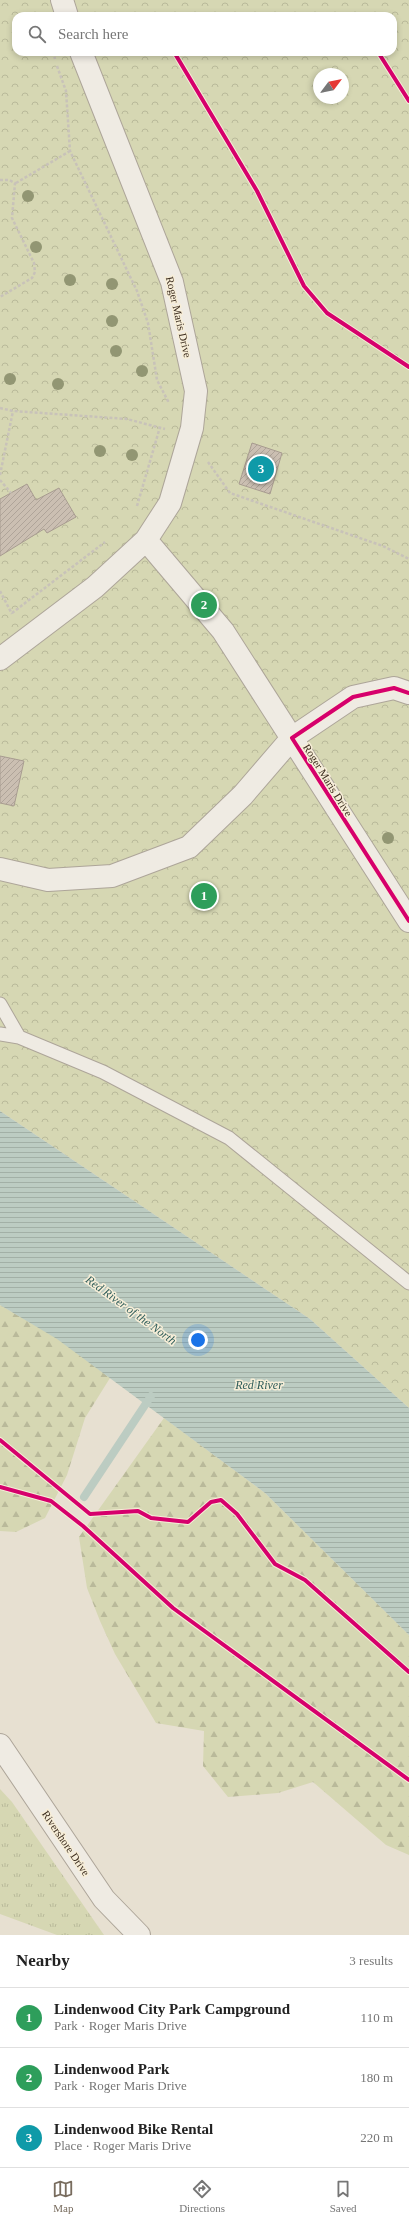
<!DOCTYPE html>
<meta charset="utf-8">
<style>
:root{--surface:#fff;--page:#f6f6f6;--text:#222;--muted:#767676;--line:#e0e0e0;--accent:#786c5e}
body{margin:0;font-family:Georgia,serif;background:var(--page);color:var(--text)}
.compass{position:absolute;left:313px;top:68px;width:36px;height:36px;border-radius:50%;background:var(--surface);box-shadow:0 2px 6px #0003;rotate:58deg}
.you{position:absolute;left:198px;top:1340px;width:14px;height:14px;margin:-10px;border:3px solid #fff;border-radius:50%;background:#1a73e8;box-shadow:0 0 0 6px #1a73e833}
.badge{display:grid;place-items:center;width:26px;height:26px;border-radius:50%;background:var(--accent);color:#fff;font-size:13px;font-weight:700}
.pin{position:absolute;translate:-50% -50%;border:2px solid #fff;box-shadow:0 1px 4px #0006}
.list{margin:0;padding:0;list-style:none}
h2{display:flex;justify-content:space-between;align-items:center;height:52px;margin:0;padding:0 16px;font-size:17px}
h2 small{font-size:13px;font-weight:400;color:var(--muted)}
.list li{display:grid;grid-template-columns:26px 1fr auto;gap:12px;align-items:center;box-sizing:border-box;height:60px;padding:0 16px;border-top:1px solid var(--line)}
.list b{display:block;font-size:15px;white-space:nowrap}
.list p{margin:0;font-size:13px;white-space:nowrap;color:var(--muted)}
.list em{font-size:13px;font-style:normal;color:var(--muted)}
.icon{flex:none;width:22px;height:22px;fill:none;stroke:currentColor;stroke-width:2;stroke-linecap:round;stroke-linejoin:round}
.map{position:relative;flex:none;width:409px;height:1935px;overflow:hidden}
.search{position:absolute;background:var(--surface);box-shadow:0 2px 6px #0003;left:12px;right:12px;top:12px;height:44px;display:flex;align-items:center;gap:10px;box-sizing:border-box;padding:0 14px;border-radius:12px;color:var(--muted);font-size:15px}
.sheet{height:232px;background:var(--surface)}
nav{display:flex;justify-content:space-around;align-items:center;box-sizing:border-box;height:56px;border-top:1px solid var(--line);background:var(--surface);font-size:11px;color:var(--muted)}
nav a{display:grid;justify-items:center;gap:2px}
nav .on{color:var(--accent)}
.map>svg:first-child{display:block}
</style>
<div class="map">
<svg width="409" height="1935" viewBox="0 0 409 1935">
<defs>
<pattern id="grass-tufts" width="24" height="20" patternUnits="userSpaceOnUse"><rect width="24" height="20" fill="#d6d7b3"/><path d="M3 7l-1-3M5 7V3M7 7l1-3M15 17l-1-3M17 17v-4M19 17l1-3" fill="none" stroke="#b9b99a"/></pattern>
<pattern id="forest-firs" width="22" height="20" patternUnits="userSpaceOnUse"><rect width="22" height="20" fill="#d6d7b3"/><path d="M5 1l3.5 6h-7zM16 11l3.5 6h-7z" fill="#b9b99a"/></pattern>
<pattern id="park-crowns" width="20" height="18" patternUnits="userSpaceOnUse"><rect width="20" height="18" fill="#d6d7b3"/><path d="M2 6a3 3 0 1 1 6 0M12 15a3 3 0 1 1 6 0" fill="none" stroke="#b9b99a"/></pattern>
<pattern id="water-rules" width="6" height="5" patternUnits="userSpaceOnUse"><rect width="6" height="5" fill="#bcccc2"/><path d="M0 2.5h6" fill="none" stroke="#a2b0a6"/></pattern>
<pattern id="building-hatch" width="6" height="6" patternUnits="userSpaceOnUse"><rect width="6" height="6" fill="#cbbfb2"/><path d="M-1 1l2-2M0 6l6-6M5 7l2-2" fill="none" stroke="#afa499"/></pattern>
</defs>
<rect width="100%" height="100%" fill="#e7e0d1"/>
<path fill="url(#grass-tufts)" d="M0 1789 12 1802 104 1935H57L0 1914Z"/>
<path fill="url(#forest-firs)" d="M0 1305 57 1338 110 1378 85 1418 67 1475 45 1518 16 1532 0 1531Z
M164 1418 265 1493 409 1635V1855L386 1845 313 1782 278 1793 228 1797 203 1766 204 1731 156 1723 115 1654 100 1621 87 1588 79 1537Z"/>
<path fill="url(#park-crowns)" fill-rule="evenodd" d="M0 0H409V1408L310 1319 0 1111ZM16 16H393V52H16ZM319 74H343V98H319Z"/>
<path fill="url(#water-rules)" d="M0 1111 310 1319 409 1408V1635L265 1493 57 1339 0 1305Z"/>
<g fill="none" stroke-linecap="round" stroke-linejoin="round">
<path stroke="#bcccc2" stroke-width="8" d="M84 1497 151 1396"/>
</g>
<path fill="url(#building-hatch)" stroke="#a89c90" d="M252 443 282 453 270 494 239 484Z
M27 484 36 500 59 488 76 517 47 533 44 529 0 556V499Z
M0 756 24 761 14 806 0 803Z"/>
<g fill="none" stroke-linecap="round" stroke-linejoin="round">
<defs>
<path id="service" d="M0 1004 19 1037
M0 1034 19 1037 103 1072 229 1138 409 1283"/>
<path id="minor" d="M62 0 67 16
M146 540 223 631 409 921
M0 659 95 587 146 540 170 503 192 428 196 391 172 282 81 52
M0 869 48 880 112 876 189 847 243 795 292 738 353 697 394 688 409 693
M0 1745 104 1899 139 1935"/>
</defs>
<use href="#service" stroke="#ada599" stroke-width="15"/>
<use href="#minor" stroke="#ada599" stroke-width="24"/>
<path stroke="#c8c2b9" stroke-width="2.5" stroke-dasharray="3 2" stroke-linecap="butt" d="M53 52 55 59
M57 66 66 91 70 151 137 291 148 323 157 380 169 403
M0 180H9L15 183 12 218 34 263 35 272 32 278 0 297
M16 183 70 151
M0 408 13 411 127 419 165 429
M208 462 230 493 383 546 409 559
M0 475 13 411
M0 480 11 493
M137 506 160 427
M0 591 12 614
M12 613 105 542"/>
<use href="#service" stroke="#efebe3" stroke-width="13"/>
<use href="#minor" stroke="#efebe3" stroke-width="22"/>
<defs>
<path id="cycleway" d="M174 52 257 191 304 286 327 313 409 367
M378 52 409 101
M409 693 394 688 353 697 292 738 409 921
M0 1440 90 1514 138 1511 151 1518 188 1522 211 1502 221 1500 237 1514 275 1564 305 1580 409 1672
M0 1487 51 1501 83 1526 173 1608 409 1780"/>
</defs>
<use href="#cycleway" stroke="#f7eed8" stroke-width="6"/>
<use href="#cycleway" stroke="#d6006c" stroke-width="4"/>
</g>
<g fill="#929673">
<circle cx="28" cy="196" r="6"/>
<circle cx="36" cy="247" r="6"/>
<circle cx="70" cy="280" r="6"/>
<circle cx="112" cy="284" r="6"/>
<circle cx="112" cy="321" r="6"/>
<circle cx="116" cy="351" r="6"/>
<circle cx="142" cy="371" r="6"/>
<circle cx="10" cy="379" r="6"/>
<circle cx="58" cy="384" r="6"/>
<circle cx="100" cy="451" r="6"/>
<circle cx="132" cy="455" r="6"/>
<circle cx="388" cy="838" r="6"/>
</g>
<g text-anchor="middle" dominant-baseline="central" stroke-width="3" stroke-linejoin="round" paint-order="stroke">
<g font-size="11" fill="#3d2e20" stroke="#f7eed8">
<text transform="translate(179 317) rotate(77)">Roger Maris Drive</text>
<text transform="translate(328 780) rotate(58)">Roger Maris Drive</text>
<text transform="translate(66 1843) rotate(56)">Rivershore Drive</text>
</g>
<g font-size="12" font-style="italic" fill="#2f5d5a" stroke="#f7eed8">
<text transform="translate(131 1310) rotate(36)">Red River of the North</text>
<text x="259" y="1385">Red River</text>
</g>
</g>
</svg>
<svg class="compass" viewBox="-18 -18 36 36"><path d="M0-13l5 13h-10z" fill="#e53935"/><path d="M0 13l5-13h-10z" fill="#767676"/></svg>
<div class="you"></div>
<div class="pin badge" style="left:204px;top:896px;background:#2e9e5b">1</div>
<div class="pin badge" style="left:204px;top:605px;background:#2e9e5b">2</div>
<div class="pin badge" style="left:261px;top:469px;background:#0f9aa8">3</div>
<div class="search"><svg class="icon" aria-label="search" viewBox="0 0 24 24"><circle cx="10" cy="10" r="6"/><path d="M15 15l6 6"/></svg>Search here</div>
</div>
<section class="sheet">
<h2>Nearby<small>3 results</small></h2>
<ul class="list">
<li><span class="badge" style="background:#2e9e5b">1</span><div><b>Lindenwood City Park Campground</b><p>Park · Roger Maris Drive</p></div><em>110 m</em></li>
<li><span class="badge" style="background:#2e9e5b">2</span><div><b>Lindenwood Park</b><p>Park · Roger Maris Drive</p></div><em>180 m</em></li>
<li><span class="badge" style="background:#0f9aa8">3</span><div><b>Lindenwood Bike Rental</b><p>Place · Roger Maris Drive</p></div><em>220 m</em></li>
</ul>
</section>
<nav>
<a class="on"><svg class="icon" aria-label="map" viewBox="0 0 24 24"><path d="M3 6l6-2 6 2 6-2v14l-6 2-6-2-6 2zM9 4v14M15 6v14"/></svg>Map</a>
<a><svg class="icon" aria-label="directions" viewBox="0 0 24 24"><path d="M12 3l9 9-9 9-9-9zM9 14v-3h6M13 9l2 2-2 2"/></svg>Directions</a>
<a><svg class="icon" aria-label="saved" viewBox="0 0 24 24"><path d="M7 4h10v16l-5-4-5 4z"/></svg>Saved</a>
</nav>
